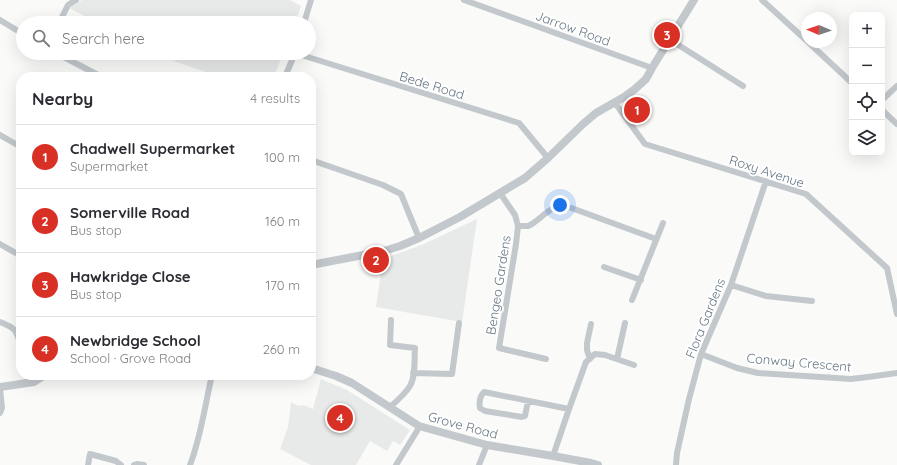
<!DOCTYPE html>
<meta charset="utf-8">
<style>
:root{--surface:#fff;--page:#f2f2f3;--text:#2b2b33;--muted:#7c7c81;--line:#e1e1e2;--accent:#d93025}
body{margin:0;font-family:Quicksand,sans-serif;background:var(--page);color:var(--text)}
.controls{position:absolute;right:12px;top:12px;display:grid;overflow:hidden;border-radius:8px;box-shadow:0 4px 16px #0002}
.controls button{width:36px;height:36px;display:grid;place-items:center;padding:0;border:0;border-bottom:1px solid var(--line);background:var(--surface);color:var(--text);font:20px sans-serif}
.compass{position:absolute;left:801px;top:12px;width:36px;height:36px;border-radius:50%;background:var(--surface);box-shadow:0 4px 16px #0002;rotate:272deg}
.you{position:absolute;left:560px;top:205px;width:14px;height:14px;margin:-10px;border:3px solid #fff;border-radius:50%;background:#1a73e8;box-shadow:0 0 0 6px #1a73e833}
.badge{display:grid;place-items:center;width:26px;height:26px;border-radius:50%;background:var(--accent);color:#fff;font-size:13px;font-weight:700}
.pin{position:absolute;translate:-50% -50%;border:2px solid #fff;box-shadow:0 1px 4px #0006}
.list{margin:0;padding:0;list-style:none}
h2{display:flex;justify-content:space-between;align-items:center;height:52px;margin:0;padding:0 16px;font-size:17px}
h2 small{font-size:13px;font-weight:400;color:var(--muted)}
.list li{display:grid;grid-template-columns:26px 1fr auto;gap:12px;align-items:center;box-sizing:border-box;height:64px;padding:0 16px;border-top:1px solid var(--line)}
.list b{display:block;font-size:15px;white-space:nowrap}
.list p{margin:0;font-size:13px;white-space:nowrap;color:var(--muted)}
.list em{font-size:13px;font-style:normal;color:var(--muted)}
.icon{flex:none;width:22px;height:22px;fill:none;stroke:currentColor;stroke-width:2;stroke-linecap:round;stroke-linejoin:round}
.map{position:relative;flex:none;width:897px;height:465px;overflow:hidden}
.search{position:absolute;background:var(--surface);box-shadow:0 4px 16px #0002;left:16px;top:16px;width:300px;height:44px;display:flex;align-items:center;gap:10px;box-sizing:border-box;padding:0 14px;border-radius:22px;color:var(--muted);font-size:15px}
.panel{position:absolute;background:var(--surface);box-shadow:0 4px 16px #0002;left:16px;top:72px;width:300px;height:308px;border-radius:16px}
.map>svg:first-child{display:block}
</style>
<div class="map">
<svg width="897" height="465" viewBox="0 0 897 465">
<rect width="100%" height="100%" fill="#fafaf8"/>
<path fill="#e8e9e9" d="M82 0H290L301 6 295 23H98L69 8Z
M156 53H283L274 77H220L168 59Z
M477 219 462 322 376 307 383 259 424 244Z
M321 379 347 390 410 430 400 445 393 441 387 451 370 441 356 465H311L280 449 288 427 291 402 298 406 303 405 313 409Z"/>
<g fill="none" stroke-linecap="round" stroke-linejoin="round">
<path stroke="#c3c8cc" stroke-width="6" d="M464 0 652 68
M762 0 807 41
M0 20 23 34
M59 23 68 5 76 0
M304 23 311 0
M669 39 743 86
M808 42 852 83
M56 53 102 77
M295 53 519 123 548 158
M285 77 295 53
M882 100 897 86
M615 103 645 144 806 194 887 268 897 314
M882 110 897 124
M0 135 21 147
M311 160 383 185 401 194 419 238
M500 193 515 215 518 226H528L532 224C543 217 552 204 566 206L656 239
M518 226 516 244 499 348 546 359
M0 244 21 256
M604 267 641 280
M731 285 766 296 812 301
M632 300 663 223
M0 322C16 328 16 330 21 346
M701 354 737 368 758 373 851 379 868 377 897 373
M590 359 587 350V343L591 324
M617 359 625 323
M413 373 452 374 459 323
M31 375 34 382
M0 389 2 408 0 413
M528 401 525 416 522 417 485 411 480 408C479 402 479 397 484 392L569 409
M390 407C397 401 405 394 410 386 416 376 414 360 415 348L390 345 391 320
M553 456 569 409 586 362 595 354 605 355 634 365
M88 465 90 454 116 461 121 465
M134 465 137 464 144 465
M190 465C201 437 205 405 212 375
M396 465 417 431 419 426
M479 465 487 445
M676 465 677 453 689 399 701 354 731 285 766 181"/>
<path stroke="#c3c8cc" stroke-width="8" d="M311 265 384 251 400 246 419 238 460 217 525 178 548 158 583 124 596 113 624 97 635 89 646 79 652 68 694 0
M311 368 336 376 352 383 419 426 487 445 553 456 591 463 598 465
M0 387 34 382 45 375"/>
</g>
<g text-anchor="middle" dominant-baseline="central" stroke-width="4" stroke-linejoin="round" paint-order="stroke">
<g font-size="13" fill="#657683" stroke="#fff">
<text transform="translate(573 28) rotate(20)">Jarrow Road</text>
<text transform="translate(432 85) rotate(17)">Bede Road</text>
<text transform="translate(767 171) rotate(18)">Roxy Avenue</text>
<text transform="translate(498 285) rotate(-81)">Bengeo Gardens</text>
<text transform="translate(705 318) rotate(-68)">Flora Gardens</text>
<text transform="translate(799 362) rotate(5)">Conway Crescent</text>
<text transform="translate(463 425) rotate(15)">Grove Road</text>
</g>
</g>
</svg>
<div class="controls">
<button>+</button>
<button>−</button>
<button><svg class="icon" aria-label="locate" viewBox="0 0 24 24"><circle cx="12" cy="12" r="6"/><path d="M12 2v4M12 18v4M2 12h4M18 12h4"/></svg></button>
<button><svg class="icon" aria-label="layers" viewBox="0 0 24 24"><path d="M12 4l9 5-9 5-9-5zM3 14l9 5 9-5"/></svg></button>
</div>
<svg class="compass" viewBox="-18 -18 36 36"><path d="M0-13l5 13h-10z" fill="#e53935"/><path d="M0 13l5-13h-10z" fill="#7c7c81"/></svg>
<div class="you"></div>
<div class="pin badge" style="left:637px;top:110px">1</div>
<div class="pin badge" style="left:376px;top:260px">2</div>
<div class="pin badge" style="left:667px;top:35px">3</div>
<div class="pin badge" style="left:340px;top:418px">4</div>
<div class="search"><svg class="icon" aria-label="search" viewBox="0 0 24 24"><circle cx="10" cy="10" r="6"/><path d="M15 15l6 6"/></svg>Search here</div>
<section class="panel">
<h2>Nearby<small>4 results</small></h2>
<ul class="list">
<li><span class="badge">1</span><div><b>Chadwell Supermarket</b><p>Supermarket</p></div><em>100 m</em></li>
<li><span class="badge">2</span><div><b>Somerville Road</b><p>Bus stop</p></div><em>160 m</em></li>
<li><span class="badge">3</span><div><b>Hawkridge Close</b><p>Bus stop</p></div><em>170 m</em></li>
<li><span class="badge">4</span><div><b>Newbridge School</b><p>School · Grove Road</p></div><em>260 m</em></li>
</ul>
</section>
</div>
